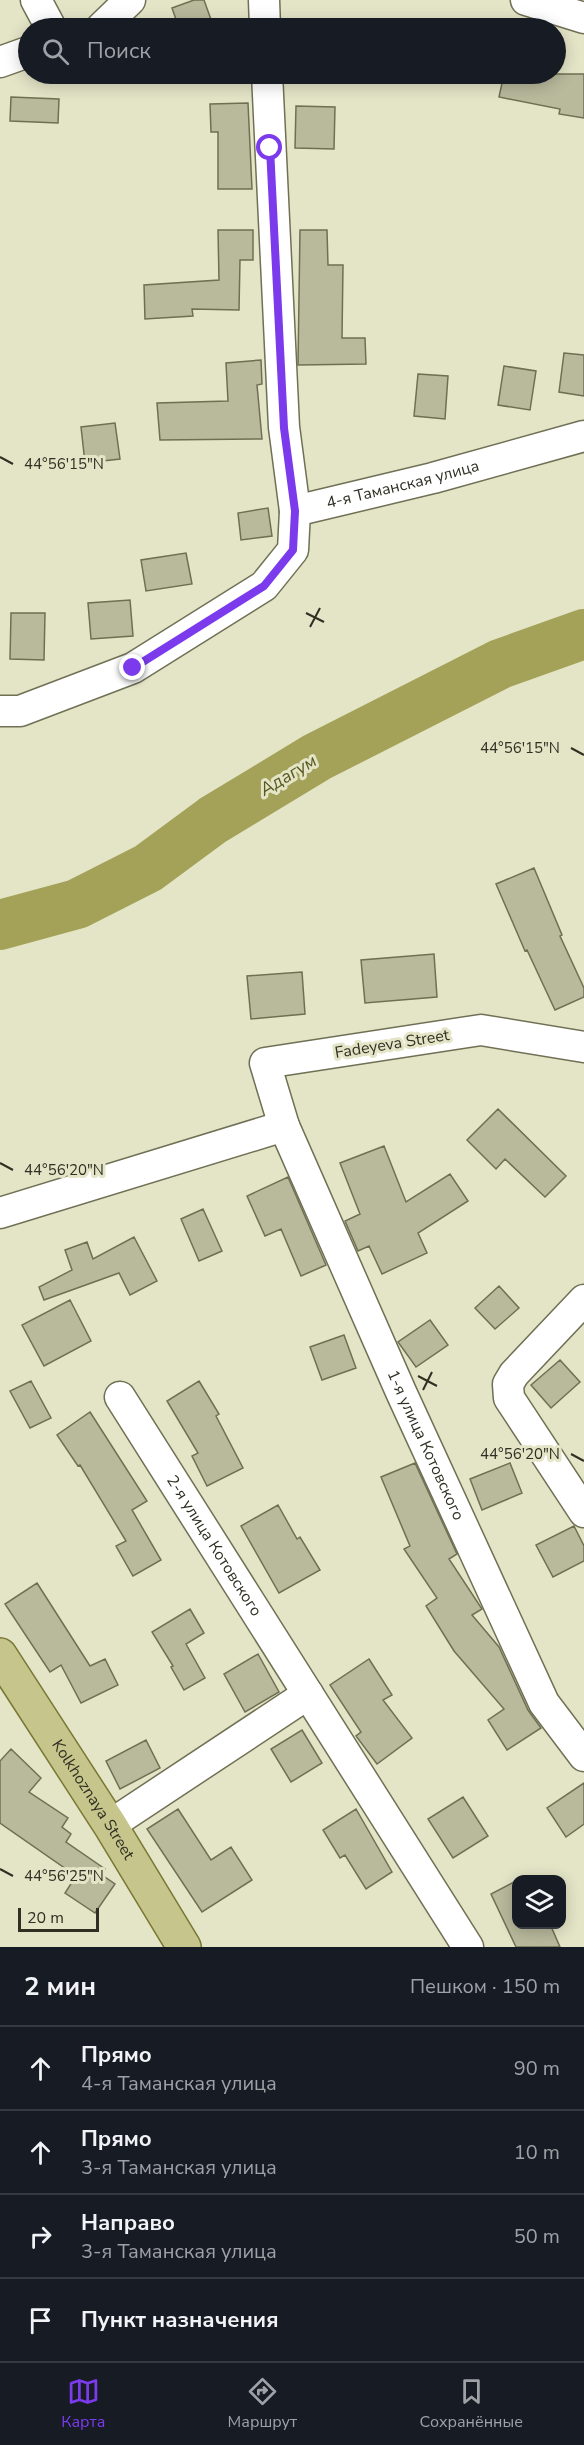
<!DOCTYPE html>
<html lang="ru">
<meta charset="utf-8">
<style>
:root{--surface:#171b24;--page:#20242c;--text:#f1f3f6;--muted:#9ea1a6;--line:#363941;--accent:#7c3aed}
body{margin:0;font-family:"Nunito Sans",sans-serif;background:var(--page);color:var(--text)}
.controls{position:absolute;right:18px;bottom:18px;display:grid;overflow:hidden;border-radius:12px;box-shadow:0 3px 15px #0003}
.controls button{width:54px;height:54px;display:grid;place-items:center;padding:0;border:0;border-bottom:2px solid var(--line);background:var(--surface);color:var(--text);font:30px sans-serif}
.scale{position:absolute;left:18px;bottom:15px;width:81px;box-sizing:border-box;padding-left:6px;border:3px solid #2f2f23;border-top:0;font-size:16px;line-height:21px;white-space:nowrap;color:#2f2f23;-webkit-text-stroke:4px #e4e5c7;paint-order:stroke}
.stop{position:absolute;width:18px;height:18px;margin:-14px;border:4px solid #7c3aed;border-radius:50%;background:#fff}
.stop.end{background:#7c3aed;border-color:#fff;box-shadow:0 2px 6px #0008}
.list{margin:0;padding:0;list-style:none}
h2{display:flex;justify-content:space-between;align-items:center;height:78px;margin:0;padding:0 24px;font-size:26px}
h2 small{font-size:20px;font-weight:400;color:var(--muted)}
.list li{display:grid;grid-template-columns:39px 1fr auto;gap:18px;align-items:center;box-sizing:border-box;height:84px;padding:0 24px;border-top:2px solid var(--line)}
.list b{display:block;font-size:22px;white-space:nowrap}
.list p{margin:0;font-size:20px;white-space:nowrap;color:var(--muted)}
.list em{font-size:20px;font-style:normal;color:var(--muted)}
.icon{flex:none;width:33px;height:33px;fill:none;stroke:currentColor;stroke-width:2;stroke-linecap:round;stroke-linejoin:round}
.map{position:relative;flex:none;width:584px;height:1947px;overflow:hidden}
.search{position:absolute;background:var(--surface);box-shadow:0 3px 15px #0003;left:18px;right:18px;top:18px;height:66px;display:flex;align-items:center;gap:15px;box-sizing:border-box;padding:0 21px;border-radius:33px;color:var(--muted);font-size:22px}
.sheet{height:414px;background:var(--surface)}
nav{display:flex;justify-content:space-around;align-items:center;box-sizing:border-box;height:84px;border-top:2px solid var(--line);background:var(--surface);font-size:16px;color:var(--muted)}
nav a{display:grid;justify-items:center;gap:3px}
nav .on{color:var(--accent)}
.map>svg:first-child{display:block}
</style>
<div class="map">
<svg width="584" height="1947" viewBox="0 0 584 1947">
<rect width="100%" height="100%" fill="#e4e5c7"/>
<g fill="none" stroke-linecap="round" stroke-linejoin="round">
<path stroke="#a3a258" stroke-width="50" d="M0 925 77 904 148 868 213 820 317 757 500 664 584 634"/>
</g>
<path fill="#b9b99c" stroke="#6f6f54" stroke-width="1.5" d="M194 0H204L214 28H179L172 8Z
M504 74H584V118L559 114 560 109 499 97Z
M11 97 59 99 58 123 10 121Z
M248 103 252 189H218V132H211L210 104Z
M296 106 335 107 334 149 295 148Z
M218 230H253V260H240L239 310 192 309 193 316 145 319 144 285 219 280Z
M300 230H327L328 265H343L342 338H365L366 364 298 365Z
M564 353 584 355V396L559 392Z
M261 360 262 384 257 385 262 439 160 440 157 403 228 401 226 363Z
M504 366 536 371 530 410 498 405Z
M418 374 448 376 445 419 414 416Z
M115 423 120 459 85 463 81 427Z
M268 508 272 536 241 540 238 513Z
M186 553 192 584 146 591 141 560Z
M130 600 133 636 91 639 88 603Z
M11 613H45L44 660 10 659Z
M534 868 562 935 560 936 584 988V997L555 1010 527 950 525 951 496 884Z
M434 954 437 997 365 1003 361 960Z
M302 972 305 1014 251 1019 247 976Z
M498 1109 566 1176 545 1197 505 1159 496 1169 467 1140Z
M384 1146 406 1202 450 1174 468 1201 418 1233 427 1253 382 1274 369 1246 358 1251 345 1221 360 1214 340 1163Z
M288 1177 326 1265 301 1276 281 1229 265 1236 247 1196Z
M203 1209 222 1251 199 1261 181 1219Z
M134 1237 157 1281 130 1295 119 1273 44 1300 39 1287 72 1270 65 1250 87 1242 93 1259Z
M499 1286 519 1308 495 1329 475 1308Z
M70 1300 91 1341 44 1366 22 1325Z
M430 1320 448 1345 416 1367 398 1342Z
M344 1335 356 1368 322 1380 310 1347Z
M560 1360 580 1382 551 1408 531 1385Z
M31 1381 51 1418 30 1428 10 1391Z
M199 1381 219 1414 216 1416 243 1468 207 1486 192 1456 198 1453 167 1401Z
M90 1412 147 1501 132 1510 161 1560 133 1576 116 1546 126 1541 80 1465 78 1466 57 1435Z
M415 1463 457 1554 449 1559 482 1609 472 1615 499 1647 528 1710 541 1728 507 1750 488 1720 504 1709 454 1651 426 1606 437 1598 404 1549 410 1546 381 1477Z
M510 1463 522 1493 482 1510 470 1479Z
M278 1505 297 1539 300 1537 320 1570 279 1593 241 1526Z
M574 1526 584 1546V1561L553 1577 536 1545Z
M37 1583 90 1666 105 1659 118 1685 81 1703 61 1665 50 1672 5 1604Z
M190 1609 204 1633 186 1644 205 1678 184 1690 171 1667 173 1666 152 1632Z
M258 1654 279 1692 245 1712 224 1674Z
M369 1659 392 1695 383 1700 412 1738 377 1764 356 1736 361 1732 330 1685Z
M302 1730 322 1763 291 1782 271 1749Z
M146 1740 160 1768 120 1789 106 1761Z
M11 1749 41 1778 29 1792 68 1818 62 1827 71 1834 66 1842 105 1869 102 1875 115 1884 95 1913 65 1893 76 1876 0 1823V1761Z
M584 1783V1824L566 1837 547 1808Z
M463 1797 488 1836 453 1858 428 1819Z
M178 1809 211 1860 231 1847 252 1880 202 1912 147 1829Z
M356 1809 392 1872 366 1889 345 1855 340 1858 323 1830Z
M516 1881V1924H550L560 1947H516L491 1894Z"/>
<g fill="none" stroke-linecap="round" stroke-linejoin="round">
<defs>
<g id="minor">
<path d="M36 0 51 28"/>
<path d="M264 0 265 28"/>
<path d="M526 0 584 18"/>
<path d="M101 28 130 0"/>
<path d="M0 62 28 52"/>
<path id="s1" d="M267 74 284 427 295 511 433 478 584 436"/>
<path d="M0 711H20L133 668 264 586 293 550 295 511"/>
<path id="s2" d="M584 1047 481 1030 265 1063 284 1126 401 1392 544 1703 584 1756"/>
<path d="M0 1213 284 1126"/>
<path d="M584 1300 514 1374 508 1384 509 1398 584 1512"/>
<path id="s3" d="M120 1397 468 1947"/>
<path d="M110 1825 308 1694"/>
</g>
<g id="major">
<path id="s4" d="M0 1655 110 1825 184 1947"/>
</g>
</defs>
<use href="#minor" stroke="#707055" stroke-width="33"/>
<use href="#major" stroke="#787734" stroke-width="36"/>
<use href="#minor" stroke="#fff" stroke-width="30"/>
<use href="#major" stroke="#c6c58b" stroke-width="33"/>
</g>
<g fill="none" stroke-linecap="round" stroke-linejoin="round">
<path stroke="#7c3aed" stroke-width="8" d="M133 668 264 586 293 550 295 511 284 428 270 148"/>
</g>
<path fill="none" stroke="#2f2f23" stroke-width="2" d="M0 457 13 464M306 613 324 622M310 627 320 608M571 748 584 755M0 1163 13 1170M418 1376 437 1386M423 1390 432 1372M571 1454 584 1461M0 1869 13 1876"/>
<g text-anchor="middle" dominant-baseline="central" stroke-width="6" stroke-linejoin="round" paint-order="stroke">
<g font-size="16" fill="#2f2f23" stroke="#e4e5c7">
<text stroke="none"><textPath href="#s1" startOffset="549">4-я Таманская улица</textPath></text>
<text transform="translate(392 1044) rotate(-9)">Fadeyeva Street</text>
<text stroke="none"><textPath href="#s2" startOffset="738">1-я улица Котовского</textPath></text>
<text stroke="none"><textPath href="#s3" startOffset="176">2-я улица Котовского</textPath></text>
<text stroke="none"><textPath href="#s4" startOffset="172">Kolkhoznaya Street</textPath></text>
</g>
<g font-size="18" font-style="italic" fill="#585720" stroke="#e4e5c7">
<text transform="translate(288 775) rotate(-31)">Адагум</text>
</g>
</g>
<g font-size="15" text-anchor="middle" fill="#2f2f23" stroke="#e4e5c7" stroke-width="6" stroke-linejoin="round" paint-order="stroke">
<text x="64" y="469">44°56'15"N</text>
<text x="520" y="753">44°56'15"N</text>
<text x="64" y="1175">44°56'20"N</text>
<text x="520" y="1459">44°56'20"N</text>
<text x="64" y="1881">44°56'25"N</text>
</g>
</svg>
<div class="controls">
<button><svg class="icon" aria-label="layers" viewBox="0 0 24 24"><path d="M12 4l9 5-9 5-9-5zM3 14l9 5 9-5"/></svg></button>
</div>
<div class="scale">20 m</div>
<div class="stop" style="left:270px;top:148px"></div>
<div class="stop end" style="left:133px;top:668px"></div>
<div class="search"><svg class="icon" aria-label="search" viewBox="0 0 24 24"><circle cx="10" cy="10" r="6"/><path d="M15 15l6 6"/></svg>Поиск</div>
</div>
<section class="sheet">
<h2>2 мин<small>Пешком · 150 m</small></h2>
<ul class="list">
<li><svg class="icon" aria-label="ahead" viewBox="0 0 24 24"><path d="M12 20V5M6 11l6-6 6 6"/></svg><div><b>Прямо</b><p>4-я Таманская улица</p></div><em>90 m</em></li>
<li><svg class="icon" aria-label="ahead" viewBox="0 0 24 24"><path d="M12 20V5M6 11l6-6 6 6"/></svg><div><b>Прямо</b><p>3-я Таманская улица</p></div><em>10 m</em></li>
<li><svg class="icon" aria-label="right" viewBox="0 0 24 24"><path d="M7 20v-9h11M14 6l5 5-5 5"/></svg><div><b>Направо</b><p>3-я Таманская улица</p></div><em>50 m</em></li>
<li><svg class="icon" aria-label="arrive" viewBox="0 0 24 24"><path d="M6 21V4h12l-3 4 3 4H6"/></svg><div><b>Пункт назначения</b></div></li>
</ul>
</section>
<nav>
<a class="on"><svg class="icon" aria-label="map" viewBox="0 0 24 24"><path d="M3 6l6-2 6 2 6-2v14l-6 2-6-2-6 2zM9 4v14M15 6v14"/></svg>Карта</a>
<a><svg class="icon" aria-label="directions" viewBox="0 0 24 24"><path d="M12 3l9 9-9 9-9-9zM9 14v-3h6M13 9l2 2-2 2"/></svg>Маршрут</a>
<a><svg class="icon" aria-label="saved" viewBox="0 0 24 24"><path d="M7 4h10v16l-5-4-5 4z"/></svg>Сохранённые</a>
</nav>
